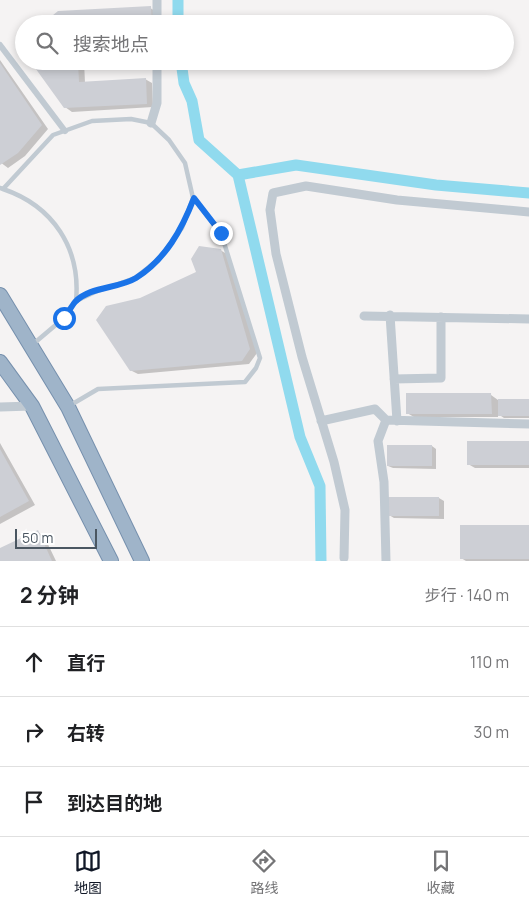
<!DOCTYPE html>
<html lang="zh">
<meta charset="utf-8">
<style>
:root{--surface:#fff;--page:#f6f6f6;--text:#202124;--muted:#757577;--line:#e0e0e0;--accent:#111827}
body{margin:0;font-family:Manrope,"Noto Sans SC",sans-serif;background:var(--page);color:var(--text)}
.scale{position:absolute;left:15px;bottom:12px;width:82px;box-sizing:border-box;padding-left:5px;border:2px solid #4a5661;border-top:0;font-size:14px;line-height:18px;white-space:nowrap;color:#4a5661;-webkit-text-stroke:4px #fff;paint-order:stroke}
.stop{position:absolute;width:15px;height:15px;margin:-11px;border:4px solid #1a73e8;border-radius:50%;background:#fff}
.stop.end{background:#1a73e8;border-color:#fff;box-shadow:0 1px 5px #0008}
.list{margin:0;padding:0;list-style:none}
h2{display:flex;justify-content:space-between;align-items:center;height:65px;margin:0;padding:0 20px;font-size:21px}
h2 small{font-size:16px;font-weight:400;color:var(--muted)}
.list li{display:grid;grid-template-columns:32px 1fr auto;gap:15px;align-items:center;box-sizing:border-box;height:70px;padding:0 20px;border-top:1px solid var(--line)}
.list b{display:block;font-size:19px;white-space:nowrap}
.list em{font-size:16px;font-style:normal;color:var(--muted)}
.icon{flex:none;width:28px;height:28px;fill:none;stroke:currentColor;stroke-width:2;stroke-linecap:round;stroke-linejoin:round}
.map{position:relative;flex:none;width:529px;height:561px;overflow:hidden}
.search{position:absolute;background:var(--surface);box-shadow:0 2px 8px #0003;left:15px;right:15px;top:15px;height:55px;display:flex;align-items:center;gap:12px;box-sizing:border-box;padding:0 18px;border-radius:28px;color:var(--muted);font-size:19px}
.sheet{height:275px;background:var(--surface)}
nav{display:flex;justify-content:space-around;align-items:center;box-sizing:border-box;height:70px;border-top:1px solid var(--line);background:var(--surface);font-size:14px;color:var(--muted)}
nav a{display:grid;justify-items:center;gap:2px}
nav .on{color:var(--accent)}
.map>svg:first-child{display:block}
</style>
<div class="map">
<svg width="529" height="561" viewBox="0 0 529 561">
<rect width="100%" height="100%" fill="#f5f3f3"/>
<path fill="#0003" d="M150 8 157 12 158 24H44Z
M0 60 48 129 25 156 8 168 0 162Z
M35 61H84L85 83 145 79 152 83 153 107 72 112 65 107Z
M220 250 227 254 257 353 249 364 138 374 130 370 140 299 197 273Z
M408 394 491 395 498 400H529V418H504L498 414V417H414L407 413Z
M0 443 35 505 0 524Z
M529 443V468H475L468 464Z
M432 446 436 449V469L393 468 388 466Z
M439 498 444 501V519L394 518 389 515Z
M529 526V561H466L461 558Z
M38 532 44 536 56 561H0V549Z"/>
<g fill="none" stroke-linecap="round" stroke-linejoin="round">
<path stroke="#90daee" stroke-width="11" d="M178 0V24
M181 61 184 83 192 101 199 140 238 175 300 437 320 486 321 561
M238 175 296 165 436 185 529 193"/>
</g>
<path fill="#cdcfd5" d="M151 6 152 24H42L58 11Z
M34 61H78L79 82 146 78 147 104 64 108 33 65Z
M0 63 42 125 18 153 0 165Z
M199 246 221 249 250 349 242 361 130 371 96 320 106 306 140 298 196 272 191 259Z
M406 393H491L492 414H406Z
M498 399H529V416H498Z
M467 441H529V465H467Z
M387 445H432V466H387Z
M0 449 29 501 0 517Z
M388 497H439V516H388Z
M460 525H529V559H460Z
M38 530 52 561H0V548Z"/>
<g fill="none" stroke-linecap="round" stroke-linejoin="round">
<defs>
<path id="trunk" d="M0 295 68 407 142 561
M0 362 32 406 111 561"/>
</defs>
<use href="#trunk" stroke="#7690ad" stroke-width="16"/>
<path stroke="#c1cad2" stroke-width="4.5" d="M0 188 3 189 53 135 92 121 131 119 151 123 169 140 185 163 193 198 182 228 159 259 135 278 95 292 76 301 64 318 32 345
M3 189C53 206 81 248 76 301
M69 406 98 389 245 382 256 368 260 358 221 233 193 198"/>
<path stroke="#c1cad2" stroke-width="6" d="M0 45 65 131"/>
<path stroke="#c1cad2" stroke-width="9" d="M157 24V0
M151 123 157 103V61
M390 315 397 421
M364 316 529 319
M394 379 441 378V317
M0 407 32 406
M321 421 375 409 386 420
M344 558 345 510 334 462 302 357 276 254 270 210 273 193 306 186 397 200 529 212
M386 561 384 482 378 441 386 420 529 424"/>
<use href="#trunk" stroke="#9fb4c9" stroke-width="14"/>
</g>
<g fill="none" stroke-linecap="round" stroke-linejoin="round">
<path stroke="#1a73e8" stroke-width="6" d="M64 318C68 313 71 307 75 302 90 286 118 289 136 278 166 259 182 229 194 198L221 233"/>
</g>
</svg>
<div class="scale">50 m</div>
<div class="stop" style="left:64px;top:318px"></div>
<div class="stop end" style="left:221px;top:233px"></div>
<div class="search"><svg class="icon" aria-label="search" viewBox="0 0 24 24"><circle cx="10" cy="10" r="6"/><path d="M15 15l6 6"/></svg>搜索地点</div>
</div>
<section class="sheet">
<h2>2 分钟<small>步行 · 140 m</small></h2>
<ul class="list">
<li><svg class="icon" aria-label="ahead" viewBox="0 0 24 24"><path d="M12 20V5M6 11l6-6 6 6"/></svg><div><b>直行</b></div><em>110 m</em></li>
<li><svg class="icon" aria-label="right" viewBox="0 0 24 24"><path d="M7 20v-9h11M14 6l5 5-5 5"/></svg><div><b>右转</b></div><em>30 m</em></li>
<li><svg class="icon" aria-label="arrive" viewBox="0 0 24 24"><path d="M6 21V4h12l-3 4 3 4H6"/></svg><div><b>到达目的地</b></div></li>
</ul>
</section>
<nav>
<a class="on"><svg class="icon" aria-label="map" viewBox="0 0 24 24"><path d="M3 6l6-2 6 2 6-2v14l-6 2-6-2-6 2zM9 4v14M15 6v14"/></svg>地图</a>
<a><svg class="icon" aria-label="directions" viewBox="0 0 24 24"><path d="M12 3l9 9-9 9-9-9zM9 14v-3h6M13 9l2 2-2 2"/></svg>路线</a>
<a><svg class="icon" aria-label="saved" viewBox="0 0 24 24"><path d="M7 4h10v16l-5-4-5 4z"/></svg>收藏</a>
</nav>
